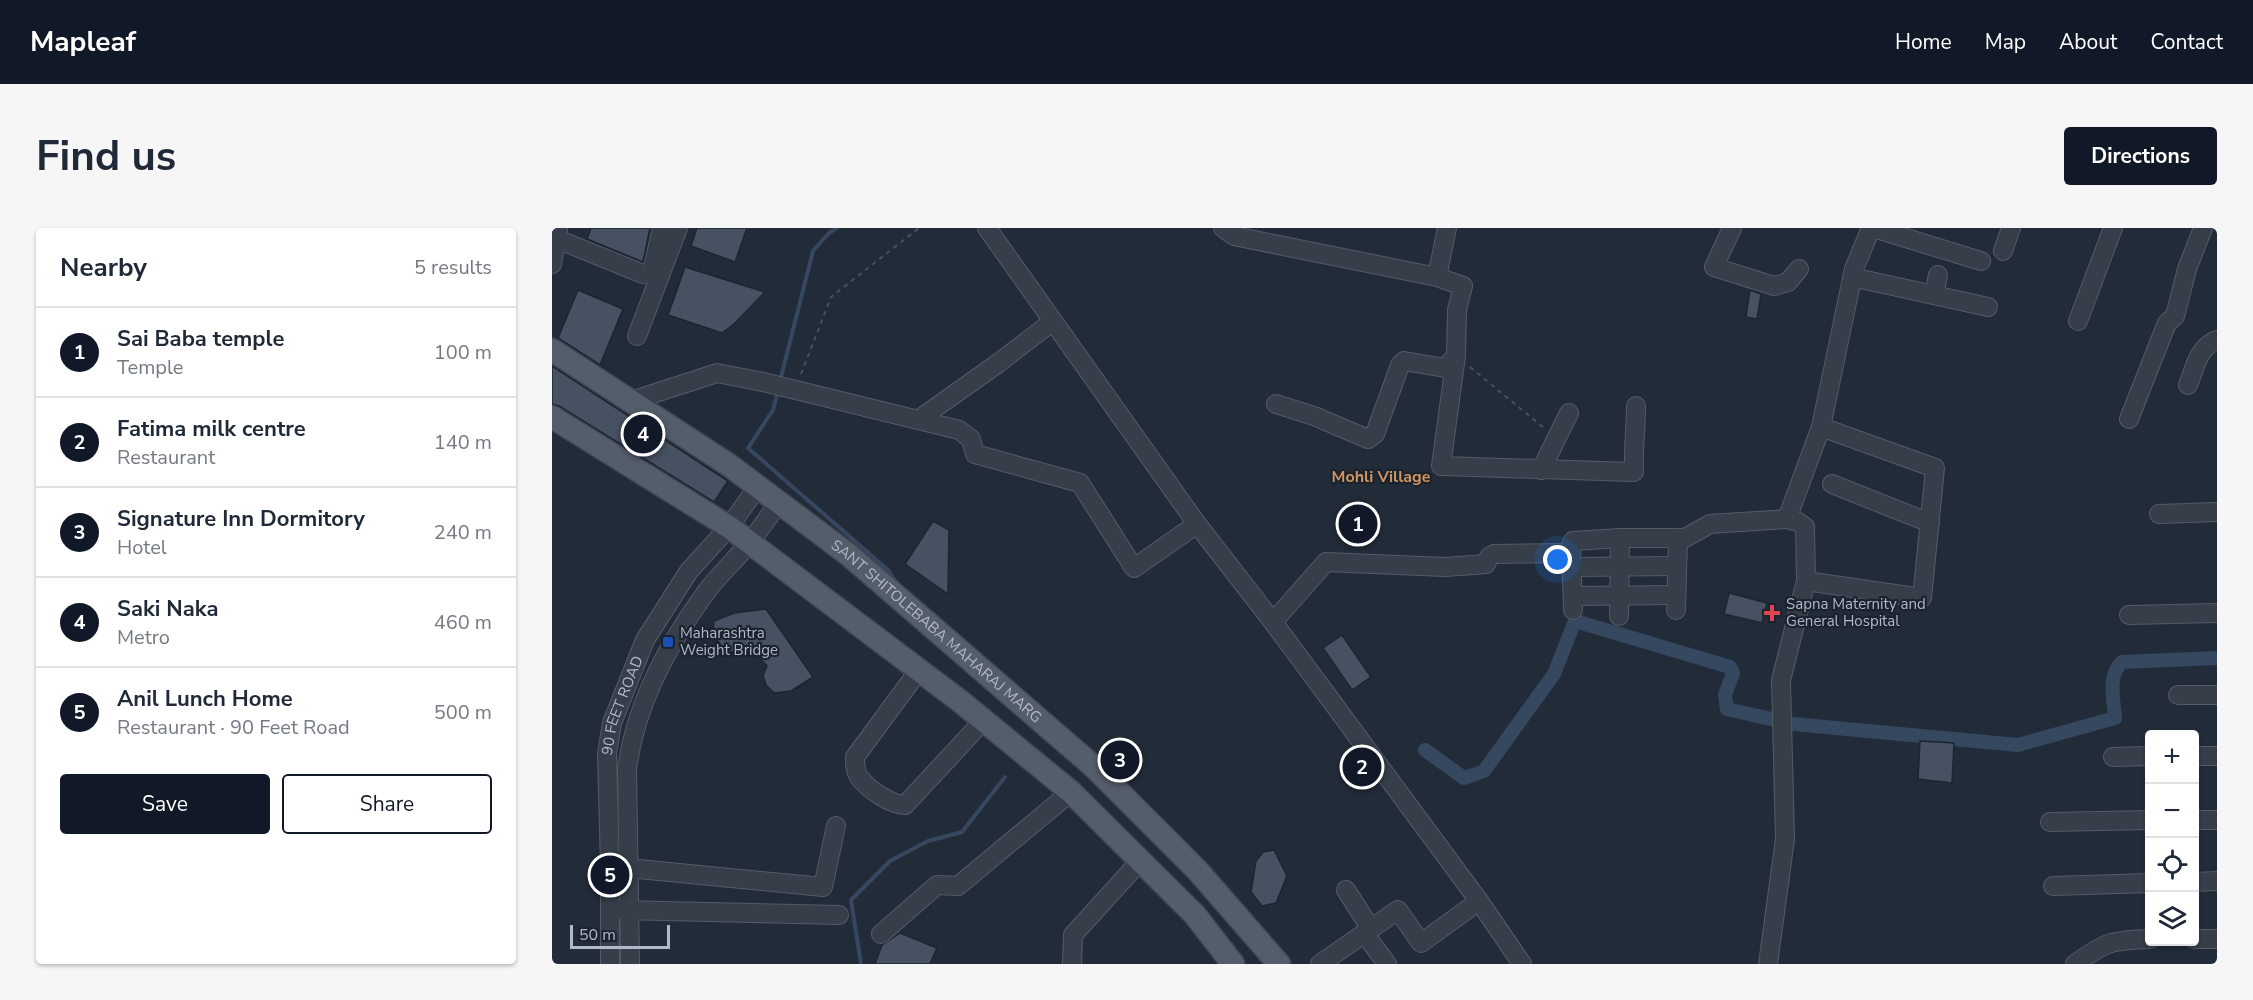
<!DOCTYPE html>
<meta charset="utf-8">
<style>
:root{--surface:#fff;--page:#f6f6f7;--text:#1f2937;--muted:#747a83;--line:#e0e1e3;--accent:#111827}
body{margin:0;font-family:"Nunito Sans",sans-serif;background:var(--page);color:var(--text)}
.controls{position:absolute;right:18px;bottom:18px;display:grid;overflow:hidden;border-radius:6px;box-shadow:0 2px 4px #0004}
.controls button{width:54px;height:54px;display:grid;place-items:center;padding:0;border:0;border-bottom:2px solid var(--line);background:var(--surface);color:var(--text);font:30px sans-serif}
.scale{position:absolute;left:18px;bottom:15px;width:100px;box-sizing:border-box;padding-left:6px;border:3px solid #b1b8c6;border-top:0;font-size:16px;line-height:21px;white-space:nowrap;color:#b1b8c6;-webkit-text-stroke:4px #1b232e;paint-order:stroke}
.you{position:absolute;left:1006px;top:332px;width:21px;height:21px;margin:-15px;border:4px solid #fff;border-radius:50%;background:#1a73e8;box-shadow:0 0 0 9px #1a73e833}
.badge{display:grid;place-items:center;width:39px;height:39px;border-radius:50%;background:var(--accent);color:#fff;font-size:20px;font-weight:700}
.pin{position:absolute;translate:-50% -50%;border:3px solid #fff;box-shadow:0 2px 6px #0006}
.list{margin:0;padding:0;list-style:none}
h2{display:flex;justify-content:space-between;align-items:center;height:78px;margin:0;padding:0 24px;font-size:26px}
h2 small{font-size:20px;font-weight:400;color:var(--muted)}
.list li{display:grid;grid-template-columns:39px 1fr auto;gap:18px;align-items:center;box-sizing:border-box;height:90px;padding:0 24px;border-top:2px solid var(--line)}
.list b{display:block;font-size:22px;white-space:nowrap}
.list p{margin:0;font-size:20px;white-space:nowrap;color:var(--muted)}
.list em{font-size:20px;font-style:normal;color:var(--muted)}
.actions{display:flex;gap:12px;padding:18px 24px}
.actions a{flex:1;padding:14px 0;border:2px solid var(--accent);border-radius:6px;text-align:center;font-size:21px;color:var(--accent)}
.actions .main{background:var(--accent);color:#fff}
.icon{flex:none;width:33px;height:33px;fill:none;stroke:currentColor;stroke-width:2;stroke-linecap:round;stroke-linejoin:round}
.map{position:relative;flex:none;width:1665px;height:736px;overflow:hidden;border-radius:6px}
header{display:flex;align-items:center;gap:36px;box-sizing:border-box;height:84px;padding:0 30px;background:var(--accent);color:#fff}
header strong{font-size:28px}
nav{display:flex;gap:33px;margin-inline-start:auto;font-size:21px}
.intro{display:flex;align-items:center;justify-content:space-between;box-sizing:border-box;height:144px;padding:0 36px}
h1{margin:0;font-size:42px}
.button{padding:15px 27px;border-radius:6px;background:var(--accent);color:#fff;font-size:21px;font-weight:700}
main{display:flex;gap:36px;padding:0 36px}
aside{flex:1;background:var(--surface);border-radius:6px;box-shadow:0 2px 4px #0004}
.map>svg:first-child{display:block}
</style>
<header>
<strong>Mapleaf</strong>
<nav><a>Home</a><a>Map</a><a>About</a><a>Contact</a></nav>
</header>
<div class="intro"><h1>Find us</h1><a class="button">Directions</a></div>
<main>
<aside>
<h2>Nearby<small>5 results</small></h2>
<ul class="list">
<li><span class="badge">1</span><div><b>Sai Baba temple</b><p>Temple</p></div><em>100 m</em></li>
<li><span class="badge">2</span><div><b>Fatima milk centre</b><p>Restaurant</p></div><em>140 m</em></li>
<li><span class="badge">3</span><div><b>Signature Inn Dormitory</b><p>Hotel</p></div><em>240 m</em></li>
<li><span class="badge">4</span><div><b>Saki Naka</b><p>Metro</p></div><em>460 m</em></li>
<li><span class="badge">5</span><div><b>Anil Lunch Home</b><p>Restaurant · 90 Feet Road</p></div><em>500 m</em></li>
</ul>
<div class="actions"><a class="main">Save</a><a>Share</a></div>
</aside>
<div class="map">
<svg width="1665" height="736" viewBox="0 0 1665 736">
<rect width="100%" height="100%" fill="#222c39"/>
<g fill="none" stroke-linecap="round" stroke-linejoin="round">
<path stroke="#364760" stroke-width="4" d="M228 153 261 23 277 5 285 0
M226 163 221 182 196 220 336 342 344 354
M309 736 299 672 338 633 376 613 410 604 453 549"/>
<path stroke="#364760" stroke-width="14" d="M873 522 912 550 932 543 1002 446 1023 393 1178 439 1181 445 1173 467 1175 481 1241 496 1466 517 1563 490C1562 473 1555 447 1570 434L1665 430"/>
</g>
<path fill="#465161" stroke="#1d2530" stroke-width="1.5" d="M39 0H98L91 34 35 11Z
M145 0H195L183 34 139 18Z
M133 39 171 51 213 64 182 96 170 105 116 87Z
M26 62 71 81 48 137 6 110Z
M1198 62 1209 66 1205 91 1194 89Z
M0 138 176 253 162 274 7 178 0 176Z
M381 293 397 302 396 366 353 336Z
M1177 365 1215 375 1210 395 1172 386Z
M214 381 261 449 239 463 222 465 214 457 211 447 215 438 198 420 181 425 169 418 161 406 162 393 182 385Z
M790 407 819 449 800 462 771 420Z
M1368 513 1402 515 1400 555 1366 551Z
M722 622 735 648 724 675 710 678 699 664 704 633 711 624Z
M348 705 385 720 378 736H323L330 717Z"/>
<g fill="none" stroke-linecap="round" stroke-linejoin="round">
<defs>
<g id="minor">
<path d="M435 0 645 296 721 394 927 673 970 736"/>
<path d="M671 0 682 8 885 49 911 58 905 82 904 128 889 238 1082 244C1081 221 1084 200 1084 178"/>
<path d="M1180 0 1162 39 1222 58 1236 54 1247 41"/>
<path d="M1321 0 1429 33"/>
<path d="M5 11 91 46 97 45 101 40 110 0"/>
<path d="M1451 23 1459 0"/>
<path d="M0 36 6 2"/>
<path d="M885 49 895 0"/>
<path d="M1300 49 1436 79"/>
<path d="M1382 67 1386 47"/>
<path d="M1526 93 1561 0"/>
<path d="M85 108 126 0"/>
<path d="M1636 157C1643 140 1646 119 1665 112"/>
<path d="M79 173 165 145 211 154 407 202 419 211 423 226 528 255 582 340 645 296"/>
<path d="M724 176 762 188 816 211 823 206 848 137 852 133 893 140 904 128"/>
<path d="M1577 191 1615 95 1623 88 1635 41 1651 0"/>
<path d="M366 192 445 136 500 94"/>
<path d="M989 242 1017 185"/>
<path d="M1280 256 1378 295"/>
<path d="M1607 286 1665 284"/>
<path d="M1020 339 1125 338"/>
<path d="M1254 353 1370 370 1383 240 1269 199"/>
<path d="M1021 368 1124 367"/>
<path d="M1021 382 1019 317 1021 313 1068 310H1133L1158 296 1235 291"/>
<path d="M1124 382 1126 310"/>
<path d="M1577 387 1665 385"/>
<path d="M1067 388 1068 310"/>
<path d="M721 394 774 334 893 339 934 336 937 329 942 326 1019 325"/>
<path d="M367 442 303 529C303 536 303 543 307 549 316 561 339 577 353 577L431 493"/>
<path d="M1626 467H1665"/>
<path d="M1642 528H1665"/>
<path d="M1561 529 1598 528"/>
<path d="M1642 592H1665"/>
<path d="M1498 594 1598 592"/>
<path d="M66 639 271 659 284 598"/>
<path d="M1642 654 1665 653"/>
<path d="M1501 658 1598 655"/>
<path d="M794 662 819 701"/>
<path d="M67 682 287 687"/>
<path d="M812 705 835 736"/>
<path d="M329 706 385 657 406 658 519 564"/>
<path d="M1642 711H1665"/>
<path id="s1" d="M58 736V638L55 526 60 495 93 412 137 343 177 299 206 258"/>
<path d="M78 736 75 541C83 479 115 418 152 367 165 348 183 333 197 315 208 302 217 288 227 274"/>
<path d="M520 736 521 707 589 632"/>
<path d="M768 736 846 682 869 715 927 673"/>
<path d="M1216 736 1233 611 1229 452 1254 353 1253 299 1246 294 1235 291 1269 199 1302 41 1319 0"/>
<path d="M1523 736C1553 714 1560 712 1598 711"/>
</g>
<g id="major">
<path id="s2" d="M0 122 177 237 297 327 541 538 645 642 727 736"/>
<path d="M0 189 177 299 408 473 519 564 643 687 681 736"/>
</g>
</defs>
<use href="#minor" stroke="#545b67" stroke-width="20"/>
<use href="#major" stroke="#3f4753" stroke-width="25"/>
<path stroke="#425457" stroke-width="2" stroke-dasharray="4.5 4.5" stroke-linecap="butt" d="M918 139 992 200
M249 146 279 69 367 0
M157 266 167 251"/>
<use href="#minor" stroke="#363e49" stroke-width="18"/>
<use href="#major" stroke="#545d6a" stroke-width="22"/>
</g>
<path fill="#e0444e" stroke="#1b232e" stroke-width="2" d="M1217 376h6v6h6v6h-6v6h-6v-6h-6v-6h6z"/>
<rect fill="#1a4fb4" stroke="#1b232e" stroke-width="2" x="110" y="408" width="12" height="12" rx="3"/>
<g text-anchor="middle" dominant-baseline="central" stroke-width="4.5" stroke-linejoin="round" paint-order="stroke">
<g font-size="15" fill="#b1b8c6" stroke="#1b232e" text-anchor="start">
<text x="1234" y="376">Sapna Maternity and<tspan x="1234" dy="17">General Hospital</tspan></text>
<text x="128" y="405">Maharashtra<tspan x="128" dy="17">Weight Bridge</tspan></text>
</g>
<g font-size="15" fill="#b1b8c6" stroke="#1b232e">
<text stroke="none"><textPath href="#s2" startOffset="477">SANT SHITOLEBABA MAHARAJ MARG</textPath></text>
<text stroke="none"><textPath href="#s1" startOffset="261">90 FEET ROAD</textPath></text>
</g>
<g font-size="16" font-weight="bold" fill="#d09462" stroke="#1b232e">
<text x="829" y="249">Mohli Village</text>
</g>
</g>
</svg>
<div class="controls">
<button>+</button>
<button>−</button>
<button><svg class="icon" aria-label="locate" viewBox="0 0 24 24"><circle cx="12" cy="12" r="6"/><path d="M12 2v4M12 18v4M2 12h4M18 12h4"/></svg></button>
<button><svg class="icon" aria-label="layers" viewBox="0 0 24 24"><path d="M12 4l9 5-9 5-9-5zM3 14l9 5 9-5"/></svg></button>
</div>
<div class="scale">50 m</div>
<div class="you"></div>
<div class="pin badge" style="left:806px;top:296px">1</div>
<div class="pin badge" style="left:810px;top:539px">2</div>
<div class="pin badge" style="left:568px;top:532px">3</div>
<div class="pin badge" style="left:91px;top:206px">4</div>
<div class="pin badge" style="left:58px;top:647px">5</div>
</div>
</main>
